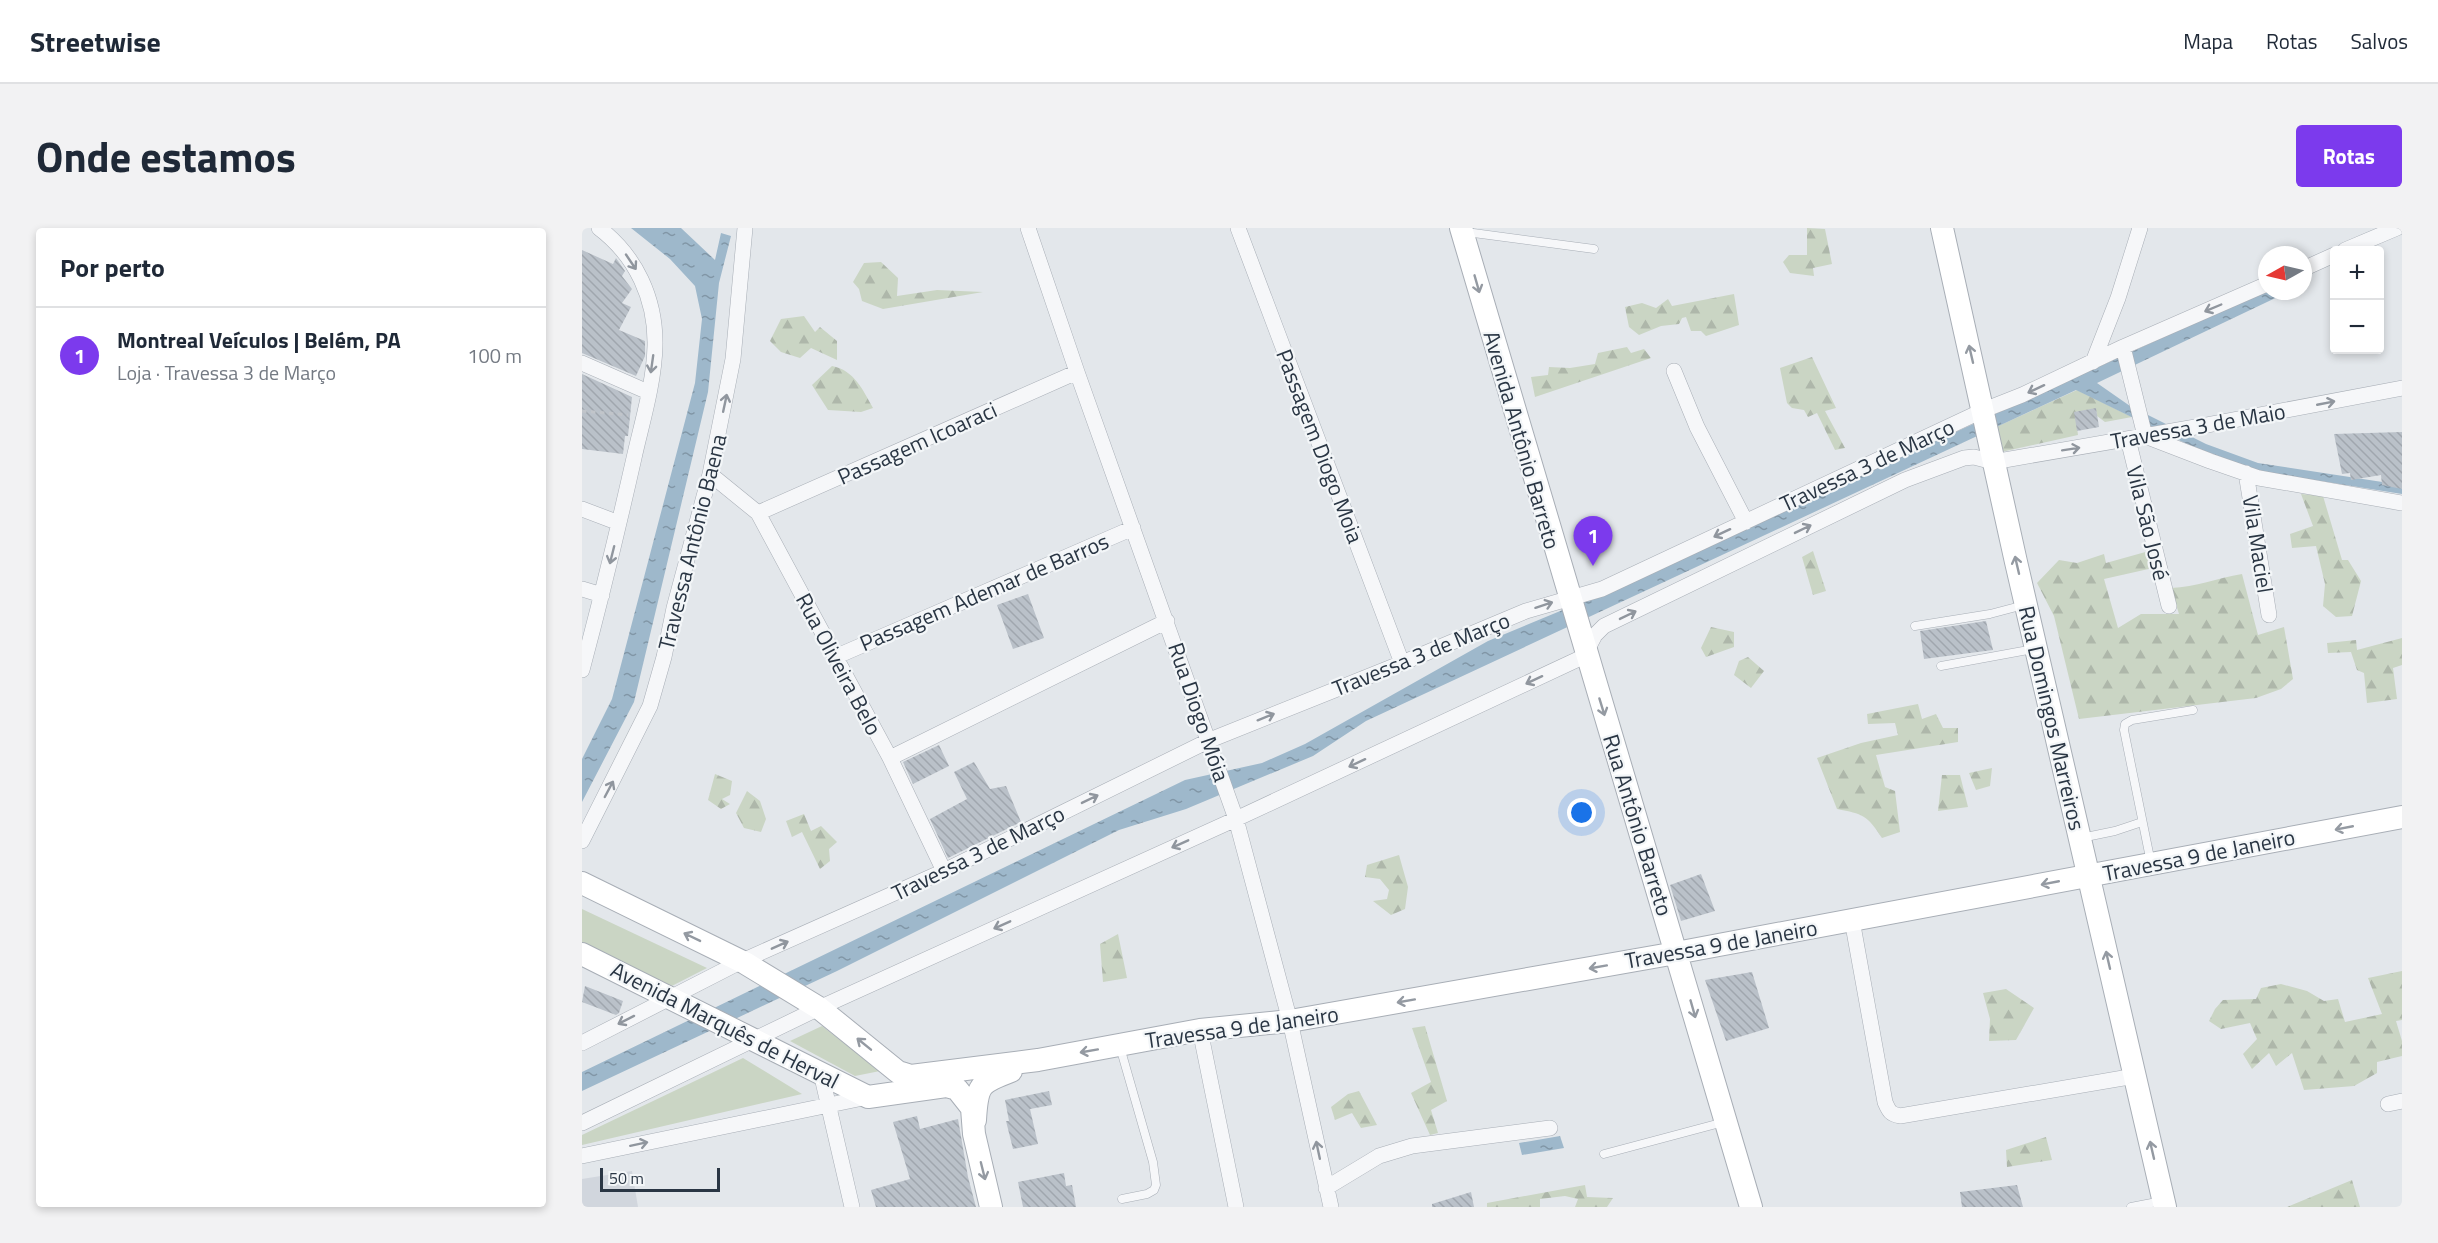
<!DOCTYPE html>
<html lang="pt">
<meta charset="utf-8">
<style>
:root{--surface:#fff;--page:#f2f2f3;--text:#1f2937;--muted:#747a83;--line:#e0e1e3;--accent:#7c3aed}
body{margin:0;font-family:"Titillium Web",sans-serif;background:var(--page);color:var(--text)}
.controls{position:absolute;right:18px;top:18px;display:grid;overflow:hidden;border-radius:6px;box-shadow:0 3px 9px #0003}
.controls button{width:54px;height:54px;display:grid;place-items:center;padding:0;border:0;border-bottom:2px solid var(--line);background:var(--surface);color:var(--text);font:30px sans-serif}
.compass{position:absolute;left:1676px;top:18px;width:54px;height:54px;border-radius:50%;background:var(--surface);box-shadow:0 3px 9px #0003;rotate:262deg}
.scale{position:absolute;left:18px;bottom:15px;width:120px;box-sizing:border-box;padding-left:6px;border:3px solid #2a3644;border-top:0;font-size:16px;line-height:21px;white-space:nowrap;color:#2a3644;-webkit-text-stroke:4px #f3f6f8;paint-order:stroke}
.you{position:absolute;left:1000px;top:585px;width:21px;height:21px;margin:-15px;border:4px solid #fff;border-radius:50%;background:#1a73e8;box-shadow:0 0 0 9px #1a73e833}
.badge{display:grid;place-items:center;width:39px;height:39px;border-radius:50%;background:var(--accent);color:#fff;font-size:20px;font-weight:700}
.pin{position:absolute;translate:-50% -50px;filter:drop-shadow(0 2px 3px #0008)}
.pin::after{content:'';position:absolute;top:32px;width:21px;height:18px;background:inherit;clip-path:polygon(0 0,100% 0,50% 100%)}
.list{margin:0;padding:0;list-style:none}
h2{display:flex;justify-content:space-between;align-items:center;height:78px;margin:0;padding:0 24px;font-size:26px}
h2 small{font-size:20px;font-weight:400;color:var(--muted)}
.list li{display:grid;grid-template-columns:39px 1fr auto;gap:18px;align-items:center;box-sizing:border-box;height:96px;padding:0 24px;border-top:2px solid var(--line)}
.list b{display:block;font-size:22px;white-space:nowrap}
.list p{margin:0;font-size:20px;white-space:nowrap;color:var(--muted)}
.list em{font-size:20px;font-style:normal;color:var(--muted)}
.map{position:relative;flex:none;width:1820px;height:979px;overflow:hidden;border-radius:6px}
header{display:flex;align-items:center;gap:36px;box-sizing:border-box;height:84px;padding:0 30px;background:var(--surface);border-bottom:2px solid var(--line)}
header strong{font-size:28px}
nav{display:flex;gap:33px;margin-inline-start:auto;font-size:21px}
.intro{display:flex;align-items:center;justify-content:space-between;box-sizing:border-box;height:144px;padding:0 36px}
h1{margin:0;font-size:42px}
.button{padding:15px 27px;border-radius:6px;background:var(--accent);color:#fff;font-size:21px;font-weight:700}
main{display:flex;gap:36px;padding:0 36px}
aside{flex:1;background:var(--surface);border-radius:6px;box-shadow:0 3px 9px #0003}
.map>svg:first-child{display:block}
</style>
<header>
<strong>Streetwise</strong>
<nav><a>Mapa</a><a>Rotas</a><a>Salvos</a></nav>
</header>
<div class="intro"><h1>Onde estamos</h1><a class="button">Rotas</a></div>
<main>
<aside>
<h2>Por perto<small></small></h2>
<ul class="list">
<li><span class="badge">1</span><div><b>Montreal Veículos | Belém, PA</b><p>Loja · Travessa 3 de Março</p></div><em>100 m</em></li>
</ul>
</aside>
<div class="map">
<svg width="1820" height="979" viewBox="0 0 1820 979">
<defs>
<pattern id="forest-firs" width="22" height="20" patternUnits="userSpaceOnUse" patternTransform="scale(1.5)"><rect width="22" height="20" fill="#cad5c4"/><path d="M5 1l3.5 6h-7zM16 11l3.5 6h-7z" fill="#aeb7aa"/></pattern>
<pattern id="water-ripples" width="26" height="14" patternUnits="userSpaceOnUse" patternTransform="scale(1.5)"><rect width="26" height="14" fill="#9eb8cb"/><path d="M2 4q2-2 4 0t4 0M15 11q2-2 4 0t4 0" fill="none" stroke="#8196a6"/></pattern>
<pattern id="building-back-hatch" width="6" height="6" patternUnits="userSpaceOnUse" patternTransform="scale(1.5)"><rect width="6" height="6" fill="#bac1c9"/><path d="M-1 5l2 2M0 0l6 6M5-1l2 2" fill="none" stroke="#a0a6ae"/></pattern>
</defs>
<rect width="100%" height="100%" fill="#e3e7eb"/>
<path fill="#d1d6dd" d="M50 943 56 979H0V951Z"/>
<path fill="#cad5c4" d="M0 681 125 740 80 763 0 722Z
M240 798 298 843 273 848 208 813Z
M161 830 220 866 0 917V907Z"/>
<path fill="url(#forest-firs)" d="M1225 0 1243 1 1250 36 1231 40 1232 48 1208 45 1201 34 1207 27H1225Z
M299 34 316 50 315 68 355 62 401 64 301 81 280 73 277 61 271 54 282 35Z
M1152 66 1157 97 1124 108 1119 103H1109L1104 89 1100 90 1097 96 1079 98 1057 107 1047 99 1043 79 1060 75 1074 80 1086 71 1090 78Z
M222 88 233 104 238 99 255 113V132L229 120 218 130 199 124 188 113 199 91Z
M1045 119 1049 125 1062 121 1069 130 953 169 949 149 966 147 967 139 988 140 1013 136 1016 125Z
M1230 129 1254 180 1243 183 1263 220 1253 222 1235 185 1226 189 1222 182 1210 180 1205 175 1198 140Z
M250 138C272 142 281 162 291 180L279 184 246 182 230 157Z
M1495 162 1550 189 1523 194 1515 188 1514 181 1493 184 1496 207 1419 224 1412 200Z
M1719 266 1741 268 1760 332H1766L1779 353 1770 388 1754 389 1741 378 1743 356 1734 318 1710 320 1708 306 1731 298Z
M1231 323 1244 363 1231 367 1220 329Z
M1567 323 1571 340 1522 351 1536 400 1559 386H1597L1589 360C1614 359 1635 350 1660 346L1676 407 1702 399 1711 451 1699 461 1674 470 1497 491 1472 388 1455 355 1477 332 1495 335 1522 326 1524 335Z
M1129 399 1152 404V419L1124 429 1119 420Z
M1820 410V437L1811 440 1815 471 1785 475 1782 445 1775 442 1769 424 1746 425 1745 415 1774 412 1775 422Z
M1166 429 1182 443 1169 460 1152 447 1157 433Z
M1336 476 1340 491 1354 486 1361 500H1376V514L1294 527 1303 559 1313 563 1318 604 1300 610C1285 587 1281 586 1255 581L1235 530 1279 515 1316 507 1313 495 1286 496 1285 486Z
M1410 540 1408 558 1394 562 1387 545Z
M133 546 150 553 148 567 140 571 148 576 139 581 126 572Z
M1360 547H1378L1386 579 1356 583Z
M165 563 178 573 184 591 179 604 162 600 154 585Z
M222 586 229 603 239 598 255 614 247 621 248 633 238 641 220 604 210 609 204 593Z
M817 627 826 659 823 681 809 687 791 673 805 671 807 662 798 651 783 649 785 637Z
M536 706 545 750 521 754 518 716Z
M1820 743V792L1814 793 1820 813V828L1795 834V845L1772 858 1722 862 1710 825 1694 838 1687 825 1670 841 1661 826 1675 811 1668 795 1639 801 1627 793 1633 781 1641 772 1674 771 1679 760 1699 756 1725 763 1742 773 1756 771 1763 794 1800 786 1786 750Z
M1424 761 1452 780 1434 812 1407 813 1408 791 1401 765Z
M843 798 865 873 849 882 856 905 848 907 829 865 849 854 830 800Z
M777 863 795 897 779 900 770 885 753 892 749 879 766 866Z
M1464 909 1470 932 1425 939 1424 922Z
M1770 952 1778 979H1705Z
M1003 957 1005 969 1031 970 1025 979H993L996 971 983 968 958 971V979H905V975Z"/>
<path fill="url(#water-ripples)" d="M49 0H99L133 32 139 5 149 8 137 55 126 164 52 474 0 574V531L30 471 113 155 120 91 113 58 88 31Z
M1685 62 1708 63 1515 155 1548 178 1624 216 1676 235 1820 257V266L1676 243 1607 217 1494 162 784 493 731 528 604 581 537 602 255 743 0 863V844L603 552 680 535 723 516 906 413 1012 369Z
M978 908 982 920 940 927 937 915Z"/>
<path fill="url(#building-back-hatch)" d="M0 22 31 36 34 30 43 43 40 48 50 61 40 75 49 79 37 102 63 113V128L54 148 0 125Z
M0 146 50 169 46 208H43L41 226 0 221Z
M1514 180 1517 199 1495 203 1492 184Z
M1820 204V261L1800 257 1799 247 1769 252 1768 245 1760 246 1752 206Z
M446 366 462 410 431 421 415 377Z
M1404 393 1411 422 1342 431 1338 403Z
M357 517 367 538 331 556 321 534Z
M392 534 408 561 424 558 439 594 366 630 348 591 385 571 372 544Z
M1119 646 1133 683 1099 693 1088 657Z
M1170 744 1187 800 1144 813 1123 752Z
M3 758 41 773 37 785 34 787 0 774Z
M467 863 470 877 448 881 456 916 431 921 424 893H427L423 872Z
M335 888 338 901 376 891 386 949 394 979H294L289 962 328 951 311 894Z
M482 945 484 958 490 957 494 979H441L436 954Z
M1435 957 1441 979H1380L1378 964Z
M889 964 892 979H850V976Z"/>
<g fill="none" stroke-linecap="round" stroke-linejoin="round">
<defs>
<path id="lane" d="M884 4 1012 21
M1333 398 1408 386 1442 377
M1359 438 1452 421
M1499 610 1533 603 1560 594
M1569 635 1542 502 1543 496 1550 492 1611 482
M538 819 571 934 574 957 572 962 565 966 540 971
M1022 926 1142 894
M1549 979 1580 973"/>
<path id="street" d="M446 0 495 144 654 591 708 793 749 979
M656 0 820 435
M1763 22 1815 0
M1721 41 1752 27
M1541 119 1563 208 1628 233 1677 250 1820 275
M1511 134 1536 70 1558 0
M0 135 66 164
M1092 143 1115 199 1164 294
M1546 211 1587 378
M1664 245 1687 387
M128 246 176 285 308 530 362 643
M0 281 37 295
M176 285 495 144
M0 361 20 367
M1004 424 1013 407 1022 398 1323 252 1382 230 1392 229 1411 234 1625 197 1820 160
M253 429 551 300
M0 442C19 371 36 301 52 230 60 194 72 156 73 118 74 71 54 28 17 0
M308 530 585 393
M0 613 68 478 82 429 92 380 128 246 151 131 163 0
M1270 692 1303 874C1307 883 1308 886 1318 888L1553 848
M618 802 654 979
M0 815 160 733 362 643 628 512 820 435 944 383 1020 361 1402 182 1440 167 1541 119 1685 56
M239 845 270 979
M1806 876 1820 873
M0 895 237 780 654 591 1005 427
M0 928 286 869
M744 960 797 928 830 918 968 900"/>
<path id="secondary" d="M879 0 1169 979
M1360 0 1434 334 1583 979
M0 655 163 735 237 780 316 844 329 848 456 832 618 802 708 793 1094 725 1820 589
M0 726 286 869 364 858 375 861 390 880 392 906 409 979
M393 892C395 857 397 855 429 843"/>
</defs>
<use href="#lane" stroke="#a8aeb6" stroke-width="9"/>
<use href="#street" stroke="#a8aeb6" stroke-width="16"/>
<use href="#secondary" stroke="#a8aeb6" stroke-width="24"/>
<path stroke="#c1c5ca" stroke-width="3" stroke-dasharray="4.5 4.5" stroke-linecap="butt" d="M0 183 46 187"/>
<use href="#lane" stroke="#f6f7f9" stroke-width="8"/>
<use href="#street" stroke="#f6f7f9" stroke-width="15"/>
<use href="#secondary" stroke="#fff" stroke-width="22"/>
</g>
<defs><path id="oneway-shaft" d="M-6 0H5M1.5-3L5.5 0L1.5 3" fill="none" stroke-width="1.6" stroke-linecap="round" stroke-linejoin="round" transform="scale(1.5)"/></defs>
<g stroke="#90969e">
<use href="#oneway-shaft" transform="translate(49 34) rotate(56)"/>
<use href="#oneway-shaft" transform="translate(1631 80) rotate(157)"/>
<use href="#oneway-shaft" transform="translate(70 136) rotate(98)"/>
<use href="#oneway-shaft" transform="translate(1454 161) rotate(155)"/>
<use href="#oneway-shaft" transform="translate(143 175) rotate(-78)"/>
<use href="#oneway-shaft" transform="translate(1744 175) rotate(-11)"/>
<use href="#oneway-shaft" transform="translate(1489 221) rotate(-9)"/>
<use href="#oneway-shaft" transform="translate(1221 301) rotate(-26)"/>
<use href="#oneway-shaft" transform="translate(1140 305) rotate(155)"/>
<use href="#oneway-shaft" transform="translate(30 327) rotate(104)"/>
<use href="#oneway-shaft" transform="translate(962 377) rotate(-18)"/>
<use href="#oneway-shaft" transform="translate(1046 387) rotate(-26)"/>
<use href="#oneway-shaft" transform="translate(952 452) rotate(155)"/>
<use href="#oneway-shaft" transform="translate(684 489) rotate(-22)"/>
<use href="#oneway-shaft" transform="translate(775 535) rotate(155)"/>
<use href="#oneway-shaft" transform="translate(27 561) rotate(-62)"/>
<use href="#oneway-shaft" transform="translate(508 571) rotate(-26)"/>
<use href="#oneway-shaft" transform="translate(598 616) rotate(156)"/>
<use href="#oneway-shaft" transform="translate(420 697) rotate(156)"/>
<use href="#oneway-shaft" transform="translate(198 717) rotate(-24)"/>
<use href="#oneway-shaft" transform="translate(44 792) rotate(153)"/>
<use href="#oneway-shaft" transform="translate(57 916) rotate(-12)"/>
<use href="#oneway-shaft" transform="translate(736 922) rotate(-102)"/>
</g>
<g stroke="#949aa2">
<use href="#oneway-shaft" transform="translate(895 56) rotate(74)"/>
<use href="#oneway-shaft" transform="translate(1389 126) rotate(-103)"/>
<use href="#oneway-shaft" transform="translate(1435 337) rotate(-103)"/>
<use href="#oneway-shaft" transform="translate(1020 479) rotate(73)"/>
<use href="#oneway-shaft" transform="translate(1762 600) rotate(169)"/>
<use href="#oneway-shaft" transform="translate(1468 655) rotate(169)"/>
<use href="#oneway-shaft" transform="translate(110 709) rotate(-154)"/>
<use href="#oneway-shaft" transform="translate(1526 732) rotate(-103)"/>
<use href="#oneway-shaft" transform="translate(1016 739) rotate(170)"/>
<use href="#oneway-shaft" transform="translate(824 773) rotate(170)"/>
<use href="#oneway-shaft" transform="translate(1111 781) rotate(74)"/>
<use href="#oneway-shaft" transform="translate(282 816) rotate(-141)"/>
<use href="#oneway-shaft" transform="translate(507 823) rotate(170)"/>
<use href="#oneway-shaft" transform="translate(1570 922) rotate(-103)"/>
<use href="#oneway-shaft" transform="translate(401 943) rotate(76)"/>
</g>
<g text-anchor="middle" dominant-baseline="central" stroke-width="4.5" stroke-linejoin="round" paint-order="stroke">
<g font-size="22" fill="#2a3644" stroke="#f3f6f8">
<text transform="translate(1616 198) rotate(-10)">Travessa 3 de Maio</text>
<text transform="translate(940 212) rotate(74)">Avenida Antônio Barreto</text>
<text transform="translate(335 215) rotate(-24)">Passagem Icoaraci</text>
<text transform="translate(738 218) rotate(69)">Passagem Diogo Moia</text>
<text transform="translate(1285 237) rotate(-25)">Travessa 3 de Março</text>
<text transform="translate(1566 295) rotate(76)">Vila São José</text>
<text transform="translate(110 314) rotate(-76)">Travessa Antônio Baena</text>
<text transform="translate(1676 316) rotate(81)">Vila Maciel</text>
<text transform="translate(402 364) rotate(-23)">Passagem Ademar de Barros</text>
<text transform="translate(839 426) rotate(-22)">Travessa 3 de Março</text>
<text transform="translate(257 436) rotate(62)">Rua Oliveira Belo</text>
<text transform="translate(617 484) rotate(71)">Rua Diogo Móia</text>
<text transform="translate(1470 490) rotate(77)">Rua Domingos Marreiros</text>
<text transform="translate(1056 597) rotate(73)">Rua Antônio Barreto</text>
<text transform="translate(396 625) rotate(-26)">Travessa 3 de Março</text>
<text transform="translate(1617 627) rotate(-11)">Travessa 9 de Janeiro</text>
<text transform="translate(1139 716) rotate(-10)">Travessa 9 de Janeiro</text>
<text transform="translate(143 797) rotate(27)">Avenida Marquês de Herval</text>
<text transform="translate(660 799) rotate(-8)">Travessa 9 de Janeiro</text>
</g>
</g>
</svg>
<div class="controls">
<button>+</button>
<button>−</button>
</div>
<svg class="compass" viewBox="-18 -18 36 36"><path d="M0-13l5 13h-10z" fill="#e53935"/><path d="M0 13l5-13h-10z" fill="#747a83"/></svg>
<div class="scale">50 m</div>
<div class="you"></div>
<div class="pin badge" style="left:1011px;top:338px">1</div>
</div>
</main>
